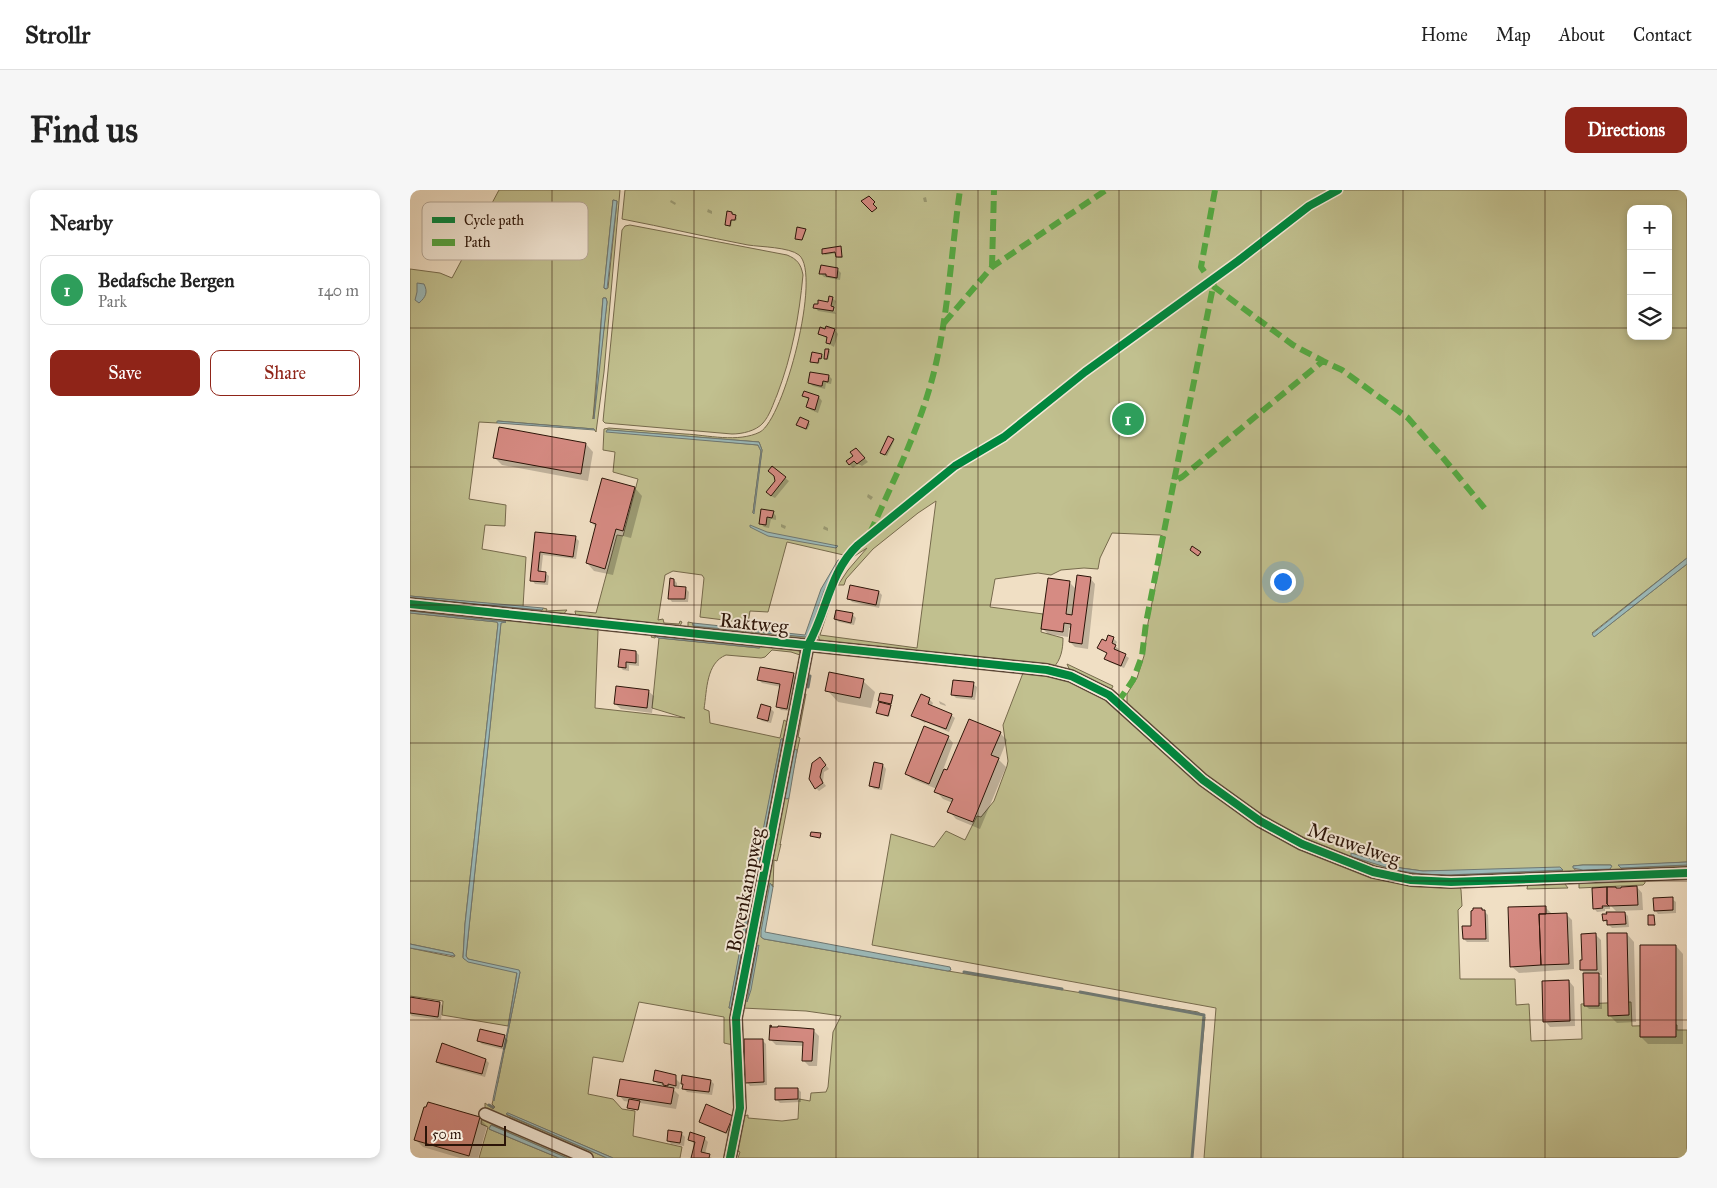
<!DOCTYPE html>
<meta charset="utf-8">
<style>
:root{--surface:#fff;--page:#f6f6f6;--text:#222;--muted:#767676;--line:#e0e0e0;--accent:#8f2418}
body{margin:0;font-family:"IM FELL Great Primer",serif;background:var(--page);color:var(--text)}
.controls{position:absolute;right:15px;top:15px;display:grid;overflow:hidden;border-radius:10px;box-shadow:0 2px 8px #0003}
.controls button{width:45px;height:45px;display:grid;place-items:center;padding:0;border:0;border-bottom:1px solid var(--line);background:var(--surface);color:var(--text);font:25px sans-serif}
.scale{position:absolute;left:15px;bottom:12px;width:81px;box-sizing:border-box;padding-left:5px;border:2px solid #2b1408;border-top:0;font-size:14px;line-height:18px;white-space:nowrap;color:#2b1408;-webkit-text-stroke:4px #f5ead9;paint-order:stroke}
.you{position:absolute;left:872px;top:391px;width:18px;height:18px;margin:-12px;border:4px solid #fff;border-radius:50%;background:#1a73e8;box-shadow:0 0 0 8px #1a73e833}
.badge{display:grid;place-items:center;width:32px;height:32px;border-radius:50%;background:var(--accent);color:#fff;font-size:16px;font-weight:700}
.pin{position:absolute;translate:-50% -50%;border:2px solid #fff;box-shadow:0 1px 5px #0006}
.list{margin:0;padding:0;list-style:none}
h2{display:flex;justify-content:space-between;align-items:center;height:65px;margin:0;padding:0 20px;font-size:21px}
h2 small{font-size:16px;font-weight:400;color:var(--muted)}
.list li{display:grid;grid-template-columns:32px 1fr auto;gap:15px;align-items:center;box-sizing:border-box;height:70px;margin:0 10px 10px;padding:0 10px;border:1px solid var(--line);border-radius:10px}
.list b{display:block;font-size:19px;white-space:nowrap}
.list p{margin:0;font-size:16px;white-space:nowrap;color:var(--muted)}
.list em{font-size:16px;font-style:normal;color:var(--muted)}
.actions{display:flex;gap:10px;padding:15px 20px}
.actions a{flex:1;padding:11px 0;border:1px solid var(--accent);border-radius:10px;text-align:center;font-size:18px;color:var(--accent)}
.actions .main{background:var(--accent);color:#fff}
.icon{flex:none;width:28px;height:28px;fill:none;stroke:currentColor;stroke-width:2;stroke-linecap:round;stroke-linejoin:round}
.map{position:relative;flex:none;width:1277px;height:968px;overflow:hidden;border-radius:10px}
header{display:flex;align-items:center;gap:30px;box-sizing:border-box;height:70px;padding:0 25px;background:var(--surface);border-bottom:1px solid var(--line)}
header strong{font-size:24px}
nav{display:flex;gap:28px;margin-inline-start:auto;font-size:18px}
.intro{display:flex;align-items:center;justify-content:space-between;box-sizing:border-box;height:120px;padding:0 30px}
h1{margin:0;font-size:35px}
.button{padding:12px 22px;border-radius:10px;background:var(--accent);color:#fff;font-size:18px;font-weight:700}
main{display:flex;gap:30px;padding:0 30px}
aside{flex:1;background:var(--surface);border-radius:10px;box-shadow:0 2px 8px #0003}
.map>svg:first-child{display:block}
</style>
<header>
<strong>Strollr</strong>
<nav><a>Home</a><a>Map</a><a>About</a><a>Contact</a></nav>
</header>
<div class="intro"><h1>Find us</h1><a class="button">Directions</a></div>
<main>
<aside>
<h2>Nearby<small></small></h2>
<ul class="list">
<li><span class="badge" style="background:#2e9e5b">1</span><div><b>Bedafsche Bergen</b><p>Park</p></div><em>140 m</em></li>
</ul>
<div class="actions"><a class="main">Save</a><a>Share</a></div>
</aside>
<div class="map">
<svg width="1277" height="968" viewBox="0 0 1277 968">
<rect width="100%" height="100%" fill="#f0dfc4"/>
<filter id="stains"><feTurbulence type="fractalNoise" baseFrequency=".004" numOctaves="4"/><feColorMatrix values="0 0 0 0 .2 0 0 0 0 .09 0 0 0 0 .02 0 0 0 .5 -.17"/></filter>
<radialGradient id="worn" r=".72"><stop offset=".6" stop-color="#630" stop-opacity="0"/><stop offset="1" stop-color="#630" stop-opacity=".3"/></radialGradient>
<path fill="#c1c08f" stroke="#766a4c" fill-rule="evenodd" d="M89 0H210L194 182 186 242 184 239 88 231 87 233 69 232 59 309 96 315 95 336 75 335 72 359 116 367 113 417 0 406V79L30 83 42 88ZM203 10 207 11 198 98 195 99 194 98ZM193 108H196L197 112 183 229Z
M215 0H1277V368L1182 443 1185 446 1277 374V672L1209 676 1211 678 1277 675V680L1044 689 1000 687 916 662 822 609 717 515V504L727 488 734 466 738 433 755 347 750 345 702 343 690 368 688 379 674 378 651 380 641 385 628 383 585 389 580 417 633 424 631 442 653 448C653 459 651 470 643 478L412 452 409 449 408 443 421 408H422L410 445 507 458 526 311 508 323 463 359 436 389 434 395H428L438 380 457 358 443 367H441L426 388 438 366 377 352 358 422 340 421 338 433 290 427 294 388 292 385 263 381 255 385 248 430 253 429 254 433 269 434 270 431 272 432 269 438 166 426 165 421 186 423 207 345 213 346 228 289 203 282 205 262 193 260 194 239 199 238C224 240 250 242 275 244 297 245 328 253 350 242 374 229 412 84 389 65 379 57 351 57 338 55 296 47 254 37 212 29ZM1221 19H1258V146H1221ZM197 240 349 252 352 260 343 323 351 261 348 255ZM941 663 991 678 1013 681 1153 680 1037 685 1011 684 985 680ZM1173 675H1201L1200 679 1165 680 1163 676Z
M220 35 377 65C387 69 391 74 393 85 389 127 382 166 367 205 363 214 360 225 353 233 346 241 332 244 322 244L195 233 193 231 212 40 215 36Z
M429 370 431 373 416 402 402 444 397 450 281 440 278 436V432L283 433 282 434 396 447 400 442 414 401Z
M0 408 132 420 133 418 137 419 136 421 157 420 152 426 0 411Z
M0 418 184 437 188 441 185 518 275 528 242 518 249 448 349 458 350 457 246 446 245 448 241 447 244 442 388 459C395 469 389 481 386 492L390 465 381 462 362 460 355 467 351 468 316 465C296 473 297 500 294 519L299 521 300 533 370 548 374 530 379 533 323 855 314 853V827L229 812 213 872 183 867 178 904 203 909 212 919 225 921 223 946 272 957 270 968H203L97 923V925L197 968H183L80 923 75 917V913L83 919 85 917 82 914 88 892 110 782 58 769 56 766 91 432H96L0 421ZM371 549H373L347 686H345ZM343 696H344L321 818H319Z
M0 423 87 432 88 434 55 734 53 767 54 769 107 782 98 836 32 825 33 811 0 806V758L43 767 45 766 43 763 0 754Z
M657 474 703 496 700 502 661 483Z
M613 483 651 487 700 510 788 589 915 667 1049 694 1051 700 1052 716 1048 720 1050 789H1105L1106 815 1119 814 1121 851 1172 849 1171 814 1221 812 1222 836 1267 835V840H1277V968H794L806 818 462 755 481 644 524 657 536 641 555 650 567 626 571 627 584 611 597 576 598 571 593 535Z
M393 503 396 504 388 547 390 548 377 609 379 608 370 655 371 654 367 671 364 670 363 697 362 694 351 747 354 749 538 781 788 822 795 827 782 968H328L330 962 328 961 326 968H324L333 926 338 925V928L372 931 388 929 389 909 400 911 401 903 416 902 418 897 423 842 431 826 396 821 332 818Z
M1235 688V693L1233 695 1169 698V694L1173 689Z
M1152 690 1158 698 1117 699 1118 692Z
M72 926 170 968H157L81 935 79 939 149 968H69L78 937 71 934Z"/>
<path fill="#9cbbbb" stroke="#6f7873" d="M203 10 207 11 197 99 194 98Z
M7 93 14 94C18 102 16 107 9 113L5 110 7 102Z
M193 108H196L197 112 184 229Z
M87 231 184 239 185 240 87 233Z
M200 240 349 252 352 260 344 324 343 323 351 261 348 255 196 242 197 240Z
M340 335 357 342 428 356 426 358 358 346 340 337Z
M1277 368V374L1184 447 1182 444Z
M428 370H429V373L414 401 400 442 396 447 283 436V433L395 445 411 399Z
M0 406 133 418V419L132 420 0 408Z
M0 421 96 432 91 433 56 766 58 769 109 780 110 782 84 911 83 909 98 838 107 783 58 772 53 768 55 734 88 434 87 432 0 423Z
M244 446 349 456 350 458 249 448Z
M371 549H373L347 686H344Z
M386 559 387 561 379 608 376 609 375 607 384 560Z
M941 663 991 678 1013 681 1150 677 1153 680 1037 685 1011 684 985 680 943 667 941 666Z
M1277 672V675L1211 678 1208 675Z
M1173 675H1200L1202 676 1200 679 1173 680 1163 678V676Z
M360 693 363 697 355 742 540 777 541 780 538 781 354 749 351 747V741Z
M342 695 344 696 321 818H319Z
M0 754 43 763 45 766 0 758Z
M349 755 341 800 337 812 347 756Z
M97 923H98L203 968H197L96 924Z
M81 935 157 968H149L79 939Z"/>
<path fill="#0003" d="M516 7 517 12H514L513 8Z
M261 10 266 13 265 15 260 12Z
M298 19 302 21V24L297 22Z
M322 23 327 28 326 31 322 30 321 37 316 35Z
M430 58 433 68H428L427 63 415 65 414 63Z
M427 79 431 83 430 90 414 87 410 83Z
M422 108 426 111 424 120 426 124 408 121 405 117 419 113Z
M417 138 425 140 428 144 424 157 417 153 418 149 409 144 416 140Z
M416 160 420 161 418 170H416L413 166 412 169H410L409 174 402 172 411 165 415 168Z
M419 186 422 189 421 194 416 193 415 199 403 196 399 193Z
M395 203 409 207 412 211 408 223 401 220 397 217 399 210 394 206Z
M390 228 400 234 397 240 389 236Z
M90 239 176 254 183 262 178 291 92 275 85 268Z
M483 250 484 251 477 266 473 264Z
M446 259 458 272 452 276 448 274 443 278 437 272 445 266Z
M362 278 379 291 365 308 361 306 366 292Z
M225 298 232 306 221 348 213 346 203 385 184 381 177 373 186 337 181 332Z
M458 304 463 307 461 310 457 307Z
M352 321 363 322 366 326V330L361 329 359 338 354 337 350 333Z
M371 334 376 336 375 339 371 337Z
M414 336 418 338V341L413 339Z
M126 343 165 347 169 351 166 369 133 365 131 383H135L139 386 138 395 125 394 122 390Z
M680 388 685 394 678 459 665 457 660 452 662 438H659L658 447 638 444 633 439 659 392 666 399Z
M264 390 267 393V397L275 398 279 402 278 412H262L259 408Z
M469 402 472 405 469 418 442 412 439 408Z
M443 425 446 428 444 435 429 432 425 429Z
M703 448 707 452 705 456 709 459 708 461 719 468 714 478 699 472 696 469 698 464 689 458Z
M226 462 229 465V476L219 475V481L213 480 209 476Z
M383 484 387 488 381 521 371 520 367 516 371 497 352 493 349 490Z
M453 491 465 502 461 518 428 512 417 500Z
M563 494 567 497 565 510 546 508 542 504Z
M238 501 244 506 242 523 211 519 205 514Z
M471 504 483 508 479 527 468 523Z
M519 509 523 513 521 517 541 525 545 528 539 542 516 532 515 533 503 526Z
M529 511 535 514 536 516 530 514Z
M360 518 364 522 361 533 352 531 348 527Z
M590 543 597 550 589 570 596 577 570 639 546 629 539 621 543 613 533 609 526 601 527 599 502 589 496 583 538 547 543 553 533 580 538 582Z
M413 572 419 579 414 582 413 592 416 596 409 601 406 598Z
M465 574 473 575 476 579 472 600 464 599 460 595Z
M1227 697 1232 703 1233 720 1206 721 1200 715V719H1195V721L1187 722 1184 718Z
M1262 709 1266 712V723L1248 724 1245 720Z
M1135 717 1143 725 1156 724 1162 730 1164 779 1109 783 1101 776Z
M1072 719 1078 725 1079 752H1057L1054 749Z
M1215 723 1218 726 1219 737 1202 738 1194 730Z
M1217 744 1224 752 1226 832 1207 833 1199 825Z
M1186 745 1191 750 1192 785H1189L1192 788V819H1179L1175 815V783L1171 780 1173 771Z
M1266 756 1273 764V854H1238L1231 847Z
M1159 791 1164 797 1165 836 1140 837 1135 831Z
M30 813 33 816 31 830 2 826 0 824V815Z
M403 840 409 846 407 876H399L394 871V856L366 855 360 849Z
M94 846 98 850 95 860 72 854 69 851Z
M353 851 356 854 357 895 340 896 337 892Z
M76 870 79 873 75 887 31 875 27 872Z
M263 886 270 893 269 899 248 894 244 891Z
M301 891 304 894 302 905 277 902 273 898 274 895 272 893Z
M261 897 269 905 266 919 230 913 229 920 220 919V912L214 911 209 905 260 899Z
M388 899 391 902V912L370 913 366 909Z
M322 927 325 930 319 945 294 935 290 932Z
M69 928 77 936 68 968H50L13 957 6 950Z
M272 944 275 947 274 956 261 954 258 950Z
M294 948 298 952 295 964 302 968H283L286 954 279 950Z"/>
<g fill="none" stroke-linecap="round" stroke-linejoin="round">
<path stroke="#6f7873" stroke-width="3" d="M398 497 400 486
M554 782 652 799
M670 802 794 825 782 968
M79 915 83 917"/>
</g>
<path fill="#d68b83" stroke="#2b1408" d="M459 6 465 12 463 14 467 18 462 22 451 11Z
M317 21 322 22V24L326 25 325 30H321L320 36 315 35Z
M387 37 396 39 392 50 385 49Z
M431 56 432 67H426L425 62 412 64V59Z
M411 75 428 78 427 88 416 86V84H409Z
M419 106 423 107 421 116 424 117 423 121 403 118 404 114H408V110L418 112Z
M416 136 425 139 420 154 416 153 417 147 408 144 410 137 415 139Z
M415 159H419L417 169H414Z
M402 162 412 164 411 169 409 168 408 173 400 172Z
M400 182 419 185 418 192 413 191 412 196H410L398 193Z
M394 201 409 206 405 220 396 217 399 208 392 206Z
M390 227 399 231 396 239 386 235Z
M89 237 176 253 171 284 83 268Z
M478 246 484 249 475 265 470 263Z
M446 258 455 268 447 274 444 271 439 275 436 271 443 266 440 262Z
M362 276 376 287 361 306 356 302 365 291 364 286 358 281Z
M192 288 225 297 213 341 206 339 195 379 176 373 186 334 180 332Z
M351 319 364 321 362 328 357 327 356 335 349 334Z
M125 342 166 346 163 367 130 362 128 381 136 382 135 392 120 391Z
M782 356 791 362 788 366 780 360Z
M667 385 681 387 672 454 659 452 661 434 654 433 653 442 631 439 638 388 660 391 656 424 662 425Z
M260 388 264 389V396L276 397 275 409H258Z
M440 395 469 401 466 415 437 409Z
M426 420 443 423 441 433 424 429Z
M698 445 704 447 702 453 706 455 704 459 716 464 711 476 694 469 697 463 687 458 692 449 696 451Z
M210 459 226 461V473L216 472V478L208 477Z
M350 477 384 483 377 519 366 517 370 494 347 490Z
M419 482 454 489 450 508 415 501Z
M543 490 564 492 562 507 541 505Z
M206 496 239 500 237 518 204 514Z
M470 503 483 505 481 514 468 511Z
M511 504 520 508 518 514 542 524 536 539 501 526Z
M469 512 481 515 478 526 466 523Z
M351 514 361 517 358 531 347 528Z
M559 529 591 542 581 565 589 568 563 632 537 622 543 609 524 602 534 579 537 580Z
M514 536 539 546 519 594 495 584Z
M410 567 416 575 412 579 410 587 413 593 405 599 399 589 402 573Z
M464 572 473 574 469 598 459 596Z
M401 642 411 643 410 648 400 646Z
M1227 696 1228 715 1199 716 1197 714V697H1206V698H1211V697Z
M1197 697V714L1199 716H1192L1193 718 1183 719 1182 698Z
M1263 707V720L1244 721 1243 708Z
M1136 716V724H1129L1131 775 1100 777 1098 717Z
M1063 718H1072V720H1075L1076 749H1053L1052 736H1061V721L1063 720Z
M1196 722H1215L1216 734 1197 735V730L1193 731 1192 724H1197Z
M1157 723 1159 774 1131 775 1129 724Z
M1238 725H1244L1245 735H1238Z
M1186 743 1187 780H1170V770H1172L1171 744Z
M1197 743H1217L1219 825 1198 826Z
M1230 755H1266V847H1230Z
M1173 783H1189V816H1174Z
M1159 790 1160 831 1133 832 1132 791Z
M0 807 30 812 28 827 0 823Z
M360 835 362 836 360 837H368V836L404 839 402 871H392L393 852 359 850Z
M70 839 95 845 92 857 67 851Z
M334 849H353L354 892 335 893Z
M32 853 76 869 72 884 26 872Z
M245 880 266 885V896L258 894V896L253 895V893L243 891Z
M272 885 301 890 299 902 272 899 273 894H271Z
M210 889 264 898 261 914 207 906Z
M365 898H388V909L365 910Z
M219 909 230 911 228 920 217 918Z
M18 912 70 927 59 966 4 950 14 917H16Z
M296 914 323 926 316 943 289 932Z
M258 940 272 942 270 953 257 951Z
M280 942 295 947 291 962 300 964 299 968H281L285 952 278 950Z"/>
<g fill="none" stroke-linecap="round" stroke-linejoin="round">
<defs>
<path id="minor" d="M0 414 637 480 661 486 699 505 793 590 850 631 892 654 963 682 1001 690 1041 692 1277 683
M75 924 177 968
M320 968 330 918 326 828 398 455"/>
</defs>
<use href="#minor" stroke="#5c4737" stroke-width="14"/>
<use href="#minor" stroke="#f5ead9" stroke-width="11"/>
<path stroke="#54a841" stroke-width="6" stroke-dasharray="12 6" stroke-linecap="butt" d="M805 0 791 77 800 90 804 92 764 291 772 287 913 171 932 180 998 228 1034 269 1076 320
M582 77 584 0
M803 96 883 155 913 171
M534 133 582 77 696 0
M460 343C485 287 514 230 527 169 539 114 542 56 550 0
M708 512 723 490 732 466 736 433 764 291"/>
<defs>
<path id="cycleway" d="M0 414 637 480 661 486 699 505 793 590 850 631 892 654 963 682 1001 690 1041 692 1277 683
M320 968 330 918 326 828 398 455C417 422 419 382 448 355L545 276 594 247 675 182 828 71 899 16 928 0"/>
</defs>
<use href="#cycleway" stroke="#f5ead9" stroke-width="11"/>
<use href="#cycleway" stroke="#00873e" stroke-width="8"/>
</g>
<path fill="none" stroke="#2b1408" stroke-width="1" stroke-opacity="0.55" d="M142 0V968M284 0V968M426 0V968M568 0V968M709 0V968M851 0V968M993 0V968M1135 0V968M0 138H1221M1258 138H1277M0 277H1277M0 415H1277M0 553H1277M0 691H1277M0 830H1277"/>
<g text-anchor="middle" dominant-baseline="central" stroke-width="4" stroke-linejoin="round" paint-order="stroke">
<g font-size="20" fill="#2b1408" stroke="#f5ead9">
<text transform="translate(344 433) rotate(6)">Raktweg</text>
<text transform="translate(944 654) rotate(19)">Meuwelweg</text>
<text transform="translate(335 700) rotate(-79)">Bovenkampweg</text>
</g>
</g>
<rect x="12" y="12" width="166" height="58" rx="8" fill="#f5ead9" stroke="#b8aa9a" stroke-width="1"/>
<rect x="22" y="27" width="23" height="6" fill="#00873e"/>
<rect x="22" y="49" width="23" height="7" fill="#54a841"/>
<g font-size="14" fill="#2b1408">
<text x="54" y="35">Cycle path</text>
<text x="54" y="57">Path</text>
</g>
<rect width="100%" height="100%" filter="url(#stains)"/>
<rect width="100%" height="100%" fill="url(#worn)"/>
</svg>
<div class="controls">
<button>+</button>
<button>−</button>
<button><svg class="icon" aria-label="layers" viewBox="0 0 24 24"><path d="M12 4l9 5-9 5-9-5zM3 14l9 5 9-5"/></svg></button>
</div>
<div class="scale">50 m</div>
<div class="you"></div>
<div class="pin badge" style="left:718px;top:229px;background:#2e9e5b">1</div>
</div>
</main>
